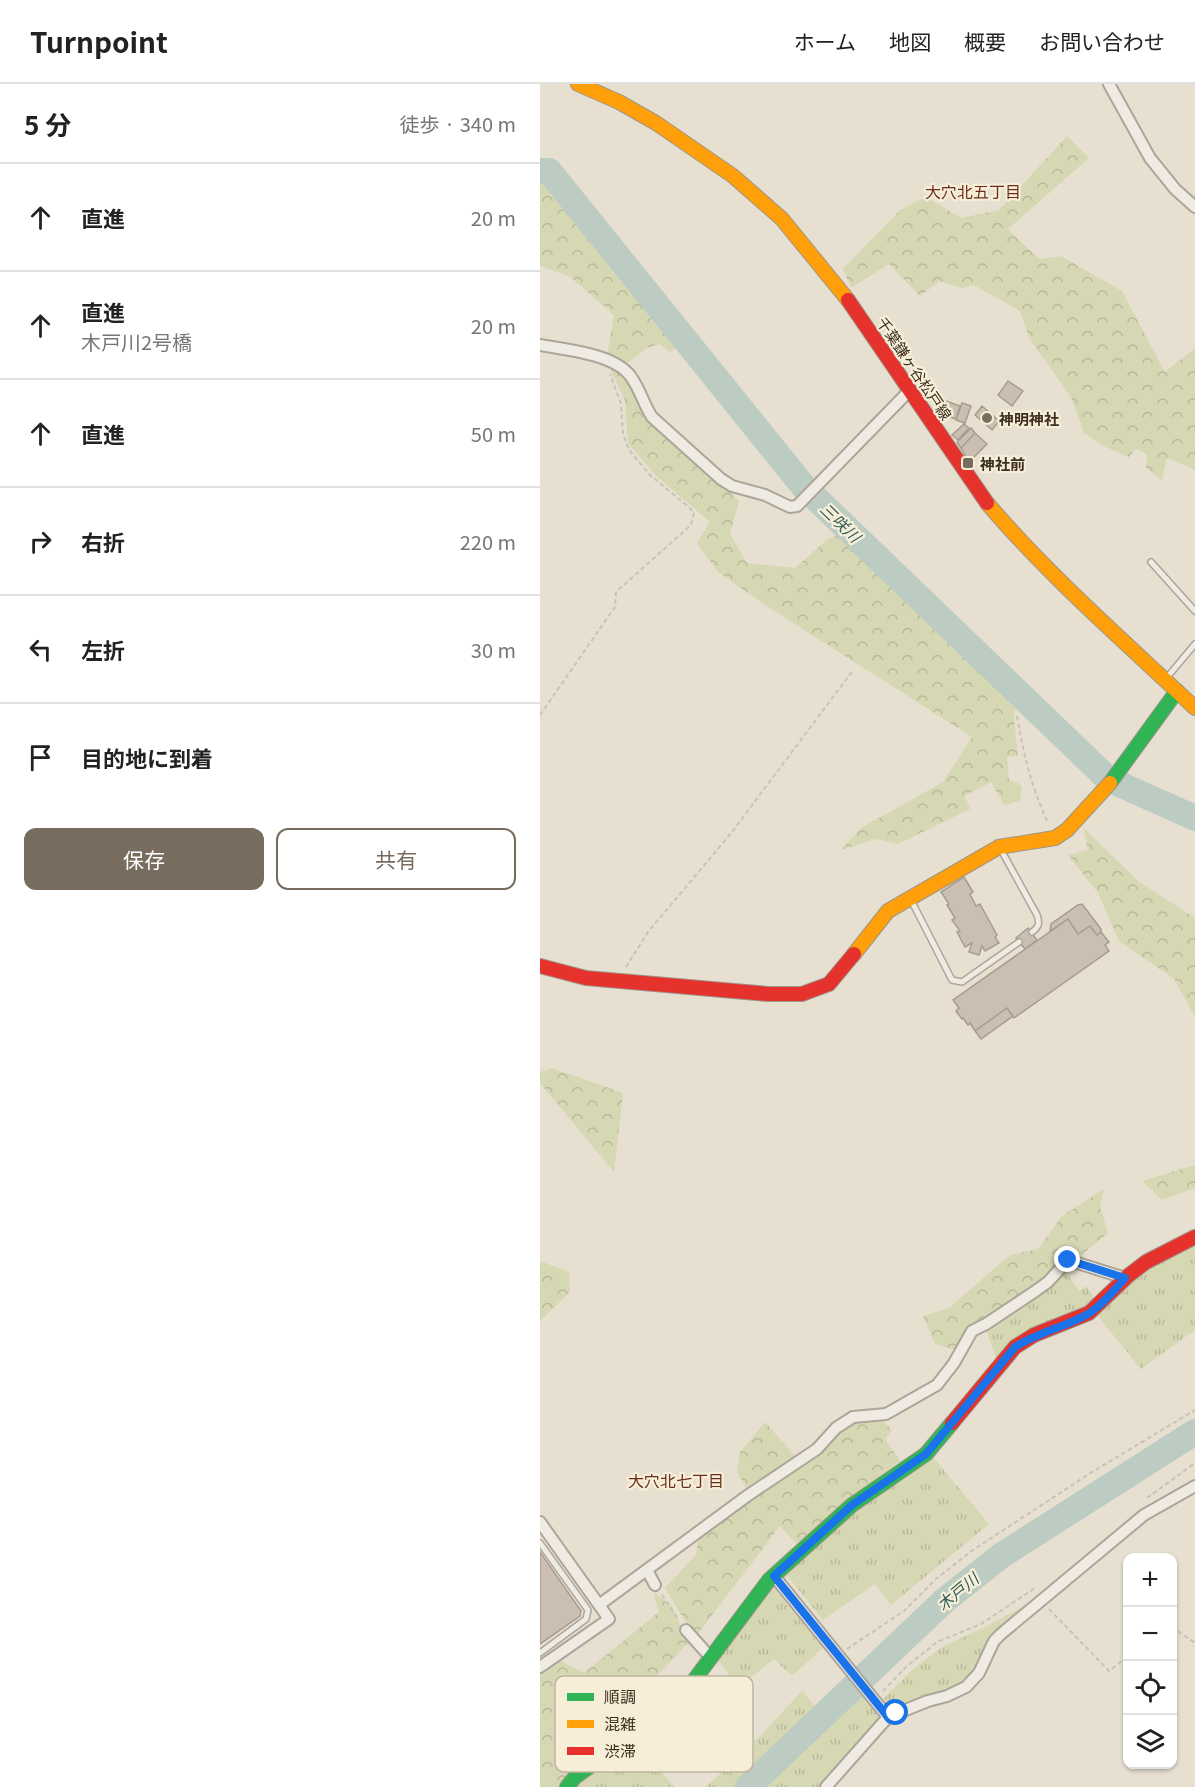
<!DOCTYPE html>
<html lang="ja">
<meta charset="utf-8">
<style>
:root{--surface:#fff;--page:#f2f2f2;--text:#222;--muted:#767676;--line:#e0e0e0;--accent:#786c5e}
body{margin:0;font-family:Georgia,"Noto Sans JP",serif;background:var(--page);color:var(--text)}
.controls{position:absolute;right:18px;bottom:18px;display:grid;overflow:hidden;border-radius:12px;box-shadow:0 2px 4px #0004}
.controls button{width:54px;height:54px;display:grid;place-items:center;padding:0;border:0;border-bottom:2px solid var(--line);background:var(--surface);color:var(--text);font:30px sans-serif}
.stop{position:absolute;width:18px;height:18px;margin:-14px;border:4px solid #1a73e8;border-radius:50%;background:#fff}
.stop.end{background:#1a73e8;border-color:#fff;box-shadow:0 2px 6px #0008}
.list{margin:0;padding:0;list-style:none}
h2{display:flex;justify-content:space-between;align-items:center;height:78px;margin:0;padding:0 24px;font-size:26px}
h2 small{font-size:20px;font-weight:400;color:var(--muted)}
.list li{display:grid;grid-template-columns:39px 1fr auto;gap:18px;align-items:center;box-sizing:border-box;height:108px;padding:0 24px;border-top:2px solid var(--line)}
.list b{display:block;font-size:22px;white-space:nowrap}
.list p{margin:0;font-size:20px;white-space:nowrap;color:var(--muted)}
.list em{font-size:20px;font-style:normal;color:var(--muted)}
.actions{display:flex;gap:12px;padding:18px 24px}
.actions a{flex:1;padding:14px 0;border:2px solid var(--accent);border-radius:12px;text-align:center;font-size:21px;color:var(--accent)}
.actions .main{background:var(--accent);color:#fff}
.icon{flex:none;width:33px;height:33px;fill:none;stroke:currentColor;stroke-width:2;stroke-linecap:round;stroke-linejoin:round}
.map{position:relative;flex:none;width:655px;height:1703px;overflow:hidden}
header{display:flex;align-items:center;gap:36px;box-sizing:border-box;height:84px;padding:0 30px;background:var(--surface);border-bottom:2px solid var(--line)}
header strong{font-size:28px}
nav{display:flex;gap:33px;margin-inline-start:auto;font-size:21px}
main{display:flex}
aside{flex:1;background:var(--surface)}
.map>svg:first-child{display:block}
</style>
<header>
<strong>Turnpoint</strong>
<nav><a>ホーム</a><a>地図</a><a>概要</a><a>お問い合わせ</a></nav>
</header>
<main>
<aside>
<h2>5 分<small>徒歩 · 340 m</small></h2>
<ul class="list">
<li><svg class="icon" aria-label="ahead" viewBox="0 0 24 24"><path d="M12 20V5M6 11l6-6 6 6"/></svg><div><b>直進</b></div><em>20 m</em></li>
<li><svg class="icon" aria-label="ahead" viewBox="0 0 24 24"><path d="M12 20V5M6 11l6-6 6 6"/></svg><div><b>直進</b><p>木戸川2号橋</p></div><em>20 m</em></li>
<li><svg class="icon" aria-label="ahead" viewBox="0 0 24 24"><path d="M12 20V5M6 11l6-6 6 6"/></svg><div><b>直進</b></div><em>50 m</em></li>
<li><svg class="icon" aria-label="right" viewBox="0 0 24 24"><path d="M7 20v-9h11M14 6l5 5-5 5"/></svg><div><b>右折</b></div><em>220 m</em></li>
<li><svg class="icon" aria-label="left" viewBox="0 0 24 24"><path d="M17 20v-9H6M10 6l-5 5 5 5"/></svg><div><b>左折</b></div><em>30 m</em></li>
<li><svg class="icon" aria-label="arrive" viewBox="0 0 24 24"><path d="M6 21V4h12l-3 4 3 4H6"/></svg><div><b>目的地に到着</b></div></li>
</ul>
<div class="actions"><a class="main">保存</a><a>共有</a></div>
</aside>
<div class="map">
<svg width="655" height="1703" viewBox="0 0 655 1703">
<defs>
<pattern id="grass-tufts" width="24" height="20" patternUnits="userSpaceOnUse" patternTransform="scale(1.5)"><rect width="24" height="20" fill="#d6d7b3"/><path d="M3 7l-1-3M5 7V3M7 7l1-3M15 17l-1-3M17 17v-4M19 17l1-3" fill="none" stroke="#b9b99a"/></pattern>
<pattern id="forest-crowns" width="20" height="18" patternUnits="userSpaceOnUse" patternTransform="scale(1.5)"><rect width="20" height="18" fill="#d6d7b3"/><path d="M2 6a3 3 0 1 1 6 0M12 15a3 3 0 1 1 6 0" fill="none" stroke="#b9b99a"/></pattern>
</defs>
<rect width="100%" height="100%" fill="#e7e0d1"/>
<path fill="url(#grass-tufts)" d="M655 1161V1246L601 1285 557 1231 611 1181Z
M524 1185 539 1207 546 1202 556 1217 456 1274 445 1244Z
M392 1372 449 1440 351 1521 335 1500 283 1536 245 1489 315 1424Z
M231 1500 283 1564 252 1592 234 1575 198 1604 176 1573Z
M502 1512 465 1539 452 1553 436 1583 423 1598 406 1607 373 1616 350 1625 342 1616 371 1587 400 1564 445 1543Z
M317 1604 338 1631 339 1637 280 1703H214Z
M262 1607 280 1628 202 1703H166L222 1650Z
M102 1663 134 1703H33L80 1669Z"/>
<path fill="url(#forest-crowns)" d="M527 52 549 74 468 145 499 175 521 172 582 207 625 288 655 264V386L627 374 622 396 606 384 607 370 596 365 589 373 561 361 544 349 531 313 489 254 480 227 434 201 422 204 400 197 380 212 349 180 311 204 303 185 360 126 386 113 421 134 459 126Z
M0 92 141 259 130 269 120 260 107 264 86 280 67 272 74 231 29 192 0 182Z
M68 280 83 287 103 323 199 417 190 450 207 479 255 484 289 454 307 449 476 616 474 633 478 672 467 673 469 696 478 699 482 703 480 717 464 721 451 698 425 712 430 725 358 760 337 755 301 766 321 744 403 698 432 653 225 521 178 488 157 459 170 438 113 389 88 359 85 317Z
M543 743 598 797 655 834V933L634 895 579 857 558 809 528 771 548 766Z
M12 984 83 1009 74 1088 0 999V988Z
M655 1081V1104L622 1116 602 1097Z
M564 1105 560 1122 568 1149 539 1173 524 1170 504 1197 445 1235 430 1239 418 1267 395 1260 383 1232 409 1224 470 1171 498 1165 522 1132Z
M0 1177 29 1188 30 1208 0 1237Z
M340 1334 352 1346 345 1355 360 1377 307 1416 257 1460 240 1442 157 1551 148 1542 125 1504 156 1471 159 1451 213 1415 197 1388 200 1368 225 1338 256 1373 277 1365 314 1337Z
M113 1507 132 1523 148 1559 98 1612 61 1641 72 1661 20 1703H0V1587L17 1575 44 1589 119 1528Z"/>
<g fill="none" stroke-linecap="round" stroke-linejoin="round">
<path stroke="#bcccc2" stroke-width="26" d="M0 87H9L264 403 568 695 655 734
M208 1703 405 1516 462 1471 655 1348"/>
</g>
<path fill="#cbbfb2" stroke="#a89c90" stroke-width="1.5" d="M468 297 483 307 472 322 458 311Z
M406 317 420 322 416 335 402 331Z
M422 319 431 322 425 339 416 336Z
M442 322 459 337 452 346 435 331Z
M424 340 429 344 418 356 412 351Z
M431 344 435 349 421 364 417 358Z
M435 349 447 360 429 378 421 364Z
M424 793 433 808 430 810 436 822 440 820 457 851 455 853 459 859 445 867 442 862 439 871 429 868 432 859 425 863 417 848 420 847 412 836 415 834 407 821 409 820 401 808Z
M542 820 561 845V848L557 851 550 842 538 850 528 835 510 847 511 840 538 821Z
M528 835 538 850 550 842 557 851 561 848 569 858 565 861 569 867 474 934 467 924 435 947 430 939 428 941 423 934 422 935 416 927 419 924 413 916Z
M488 844 497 856 485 865 476 854Z
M467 924 473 932 441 955 435 947Z
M0 1468 41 1527 40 1532 0 1560Z"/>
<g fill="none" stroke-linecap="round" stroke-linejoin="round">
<defs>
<path id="lane" d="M611 478 655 527
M629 591 655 560
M460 764 497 831C500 839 499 843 492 848
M371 816 412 896 422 898 479 858
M0 1459 48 1526 46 1535 0 1569"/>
<path id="street" d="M569 0 610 74 635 105 655 123
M0 261C27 266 79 270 93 296 101 308 104 321 112 333L181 395 192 402 225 411 250 423 257 422 370 306
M0 1438 69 1535 0 1583
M107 1486 115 1501
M234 1492 348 1633
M59 1521 207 1412 277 1365 296 1344 313 1333 346 1330 397 1301 414 1279 432 1247 446 1240 494 1208 508 1198 528 1176 585 1194
M146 1546 171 1574
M286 1703 348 1633 388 1617 407 1612 426 1603 439 1589 454 1557 461 1550 604 1431 655 1402"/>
<path id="fast" d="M570 699 637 607
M27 1703 35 1693 73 1666 111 1647 134 1623 229 1496 312 1421 386 1370 412 1339"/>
<path id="slow" d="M38 0 79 18 116 39 193 92 242 135 308 216
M447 419C510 493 584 557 655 624
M314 870 348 827 459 763 515 754 527 746 570 699"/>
<path id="jam" d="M308 216 447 419
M0 882 46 894 228 910H262L289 900 314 870
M412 1339 475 1263 494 1251 549 1229 589 1191 606 1178 655 1153"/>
</defs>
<use href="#lane" stroke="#ada599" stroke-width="8"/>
<use href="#street" stroke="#ada599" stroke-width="14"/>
<use href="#fast" stroke="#9c958a" stroke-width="16"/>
<use href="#slow" stroke="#9c958a" stroke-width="16"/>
<use href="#jam" stroke="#9c958a" stroke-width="16"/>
<path stroke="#c8c2b9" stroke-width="2" stroke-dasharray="4.5 3" stroke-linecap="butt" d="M0 631 75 523 76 508 151 441 154 429 150 424 110 391 89 366 83 350 81 320 70 290
M477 632C484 672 491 702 508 739
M86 883 108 848 192 748 314 585
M607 1414 655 1379
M122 1511 139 1536
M509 1525 569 1587 588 1572
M632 1543 655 1559
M307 1565 364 1527 396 1495 433 1466 549 1390 655 1326
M343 1607 366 1583 397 1558 441 1540 495 1504"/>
<use href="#lane" stroke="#efebe3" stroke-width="5"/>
<use href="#street" stroke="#efebe3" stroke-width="10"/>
<use href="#fast" stroke="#30b455" stroke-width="14"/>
<use href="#slow" stroke="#ff9f0a" stroke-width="14"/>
<use href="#jam" stroke="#e5322d" stroke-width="14"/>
</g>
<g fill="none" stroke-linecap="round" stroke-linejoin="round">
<path stroke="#1a73e8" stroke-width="8" d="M356 1629 348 1633 234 1492 312 1421 386 1370 475 1263C499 1248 525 1243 548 1230 562 1221 574 1207 585 1194L528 1176"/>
</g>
<g fill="#786c5e" stroke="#f7eed8" stroke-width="2">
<circle cx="447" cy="334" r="6"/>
<rect x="422" y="373" width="12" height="12" rx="3"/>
</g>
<g text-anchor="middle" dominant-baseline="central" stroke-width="4.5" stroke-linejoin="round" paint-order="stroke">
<g font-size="15" fill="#3d2e20" stroke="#f7eed8">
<text transform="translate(375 284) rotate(56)">千葉鎌ヶ谷松戸線</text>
</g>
<g font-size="15" font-weight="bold" fill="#3d2e20" stroke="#f7eed8" text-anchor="start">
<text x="459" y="334">神明神社</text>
<text x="440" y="379">神社前</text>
</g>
<g font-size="16" fill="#6b2e1e" stroke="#f7eed8">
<text x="433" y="107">大穴北五丁目</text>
<text x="136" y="1396">大穴北七丁目</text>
</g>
<g font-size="16" font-style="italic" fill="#2f5d5a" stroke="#f7eed8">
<text transform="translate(301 438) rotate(44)">三咲川</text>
<text transform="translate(417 1507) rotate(-40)">木戸川</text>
</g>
</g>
<rect x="15" y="1592" width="198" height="96" rx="9" fill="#f7eed8" stroke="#bfb4a1" stroke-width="1.5"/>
<rect x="27" y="1609" width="27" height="8" fill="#30b455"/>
<rect x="27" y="1636" width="27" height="8" fill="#ff9f0a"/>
<rect x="27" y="1663" width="27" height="8" fill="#e5322d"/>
<g font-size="16" fill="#3d2e20">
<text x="64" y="1619">順調</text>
<text x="64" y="1646">混雑</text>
<text x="64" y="1673">渋滞</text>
</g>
</svg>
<div class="controls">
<button>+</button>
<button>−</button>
<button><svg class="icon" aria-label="locate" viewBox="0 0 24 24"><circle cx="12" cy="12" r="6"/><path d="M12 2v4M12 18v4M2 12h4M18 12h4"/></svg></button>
<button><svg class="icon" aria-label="layers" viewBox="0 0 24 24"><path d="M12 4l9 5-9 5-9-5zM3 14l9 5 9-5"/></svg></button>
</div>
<div class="stop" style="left:356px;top:1629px"></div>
<div class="stop end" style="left:528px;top:1176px"></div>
</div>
</main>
